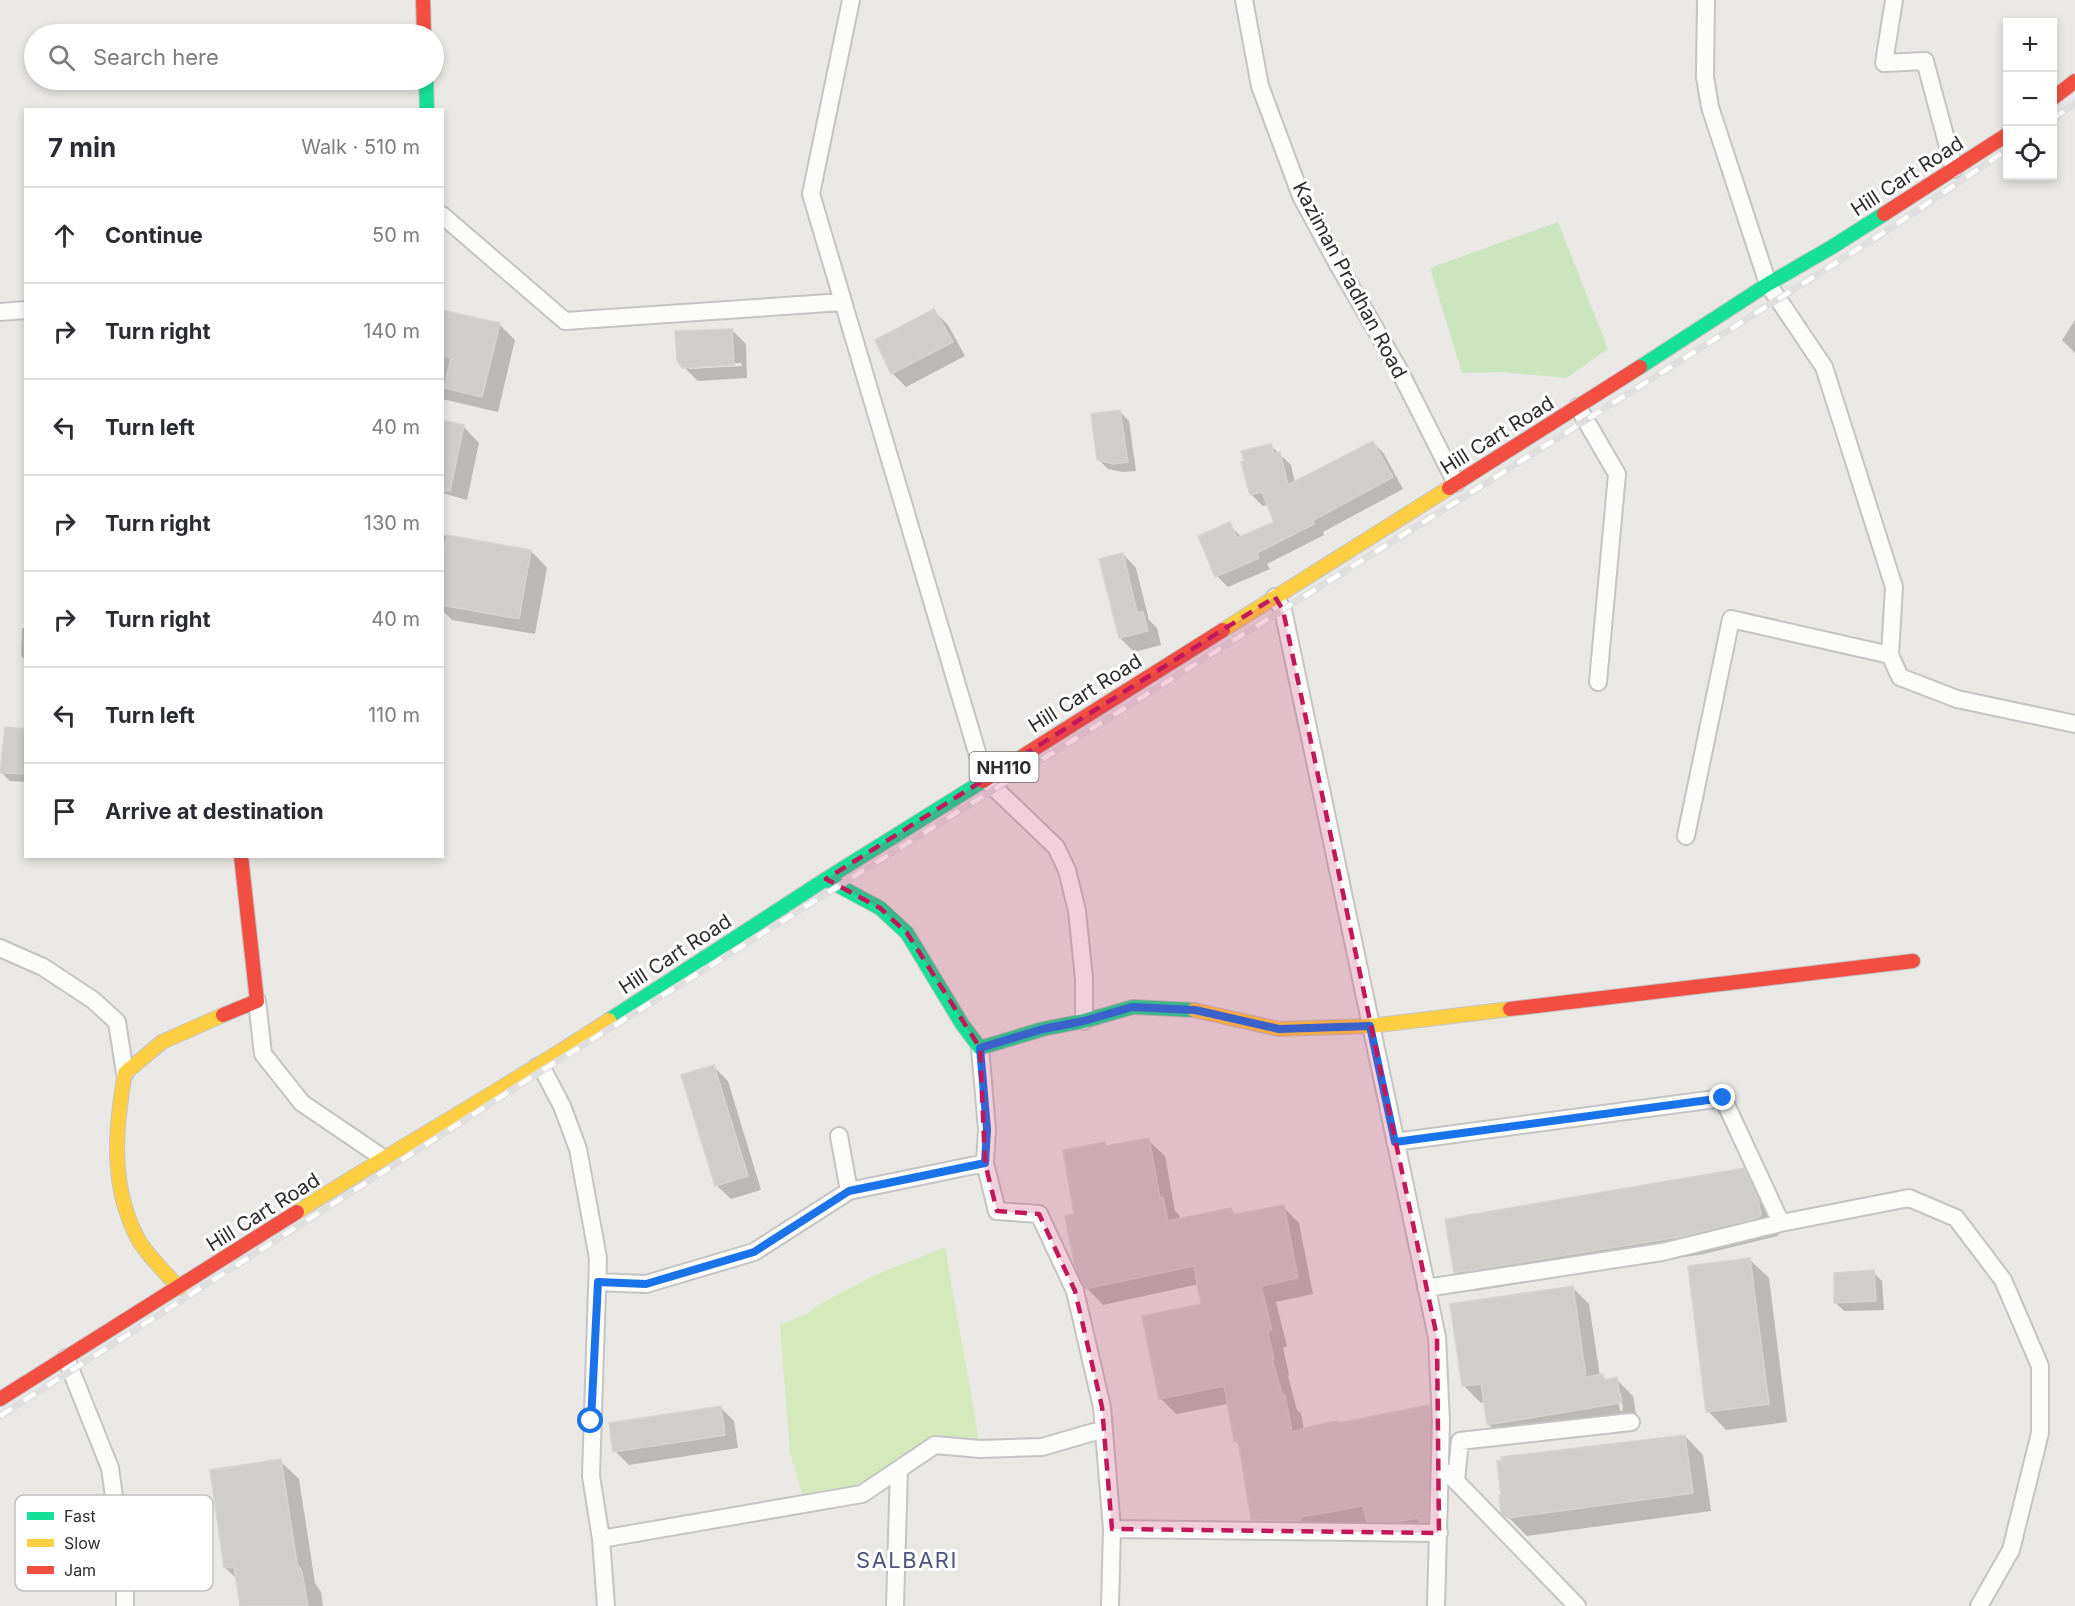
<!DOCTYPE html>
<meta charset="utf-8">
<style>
:root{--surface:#fff;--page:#f2f2f3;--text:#2b2b33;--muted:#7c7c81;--line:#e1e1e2}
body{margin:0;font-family:Inter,sans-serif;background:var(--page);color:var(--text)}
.controls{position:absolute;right:18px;top:18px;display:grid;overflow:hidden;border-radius:0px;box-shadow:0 3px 9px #0003}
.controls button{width:54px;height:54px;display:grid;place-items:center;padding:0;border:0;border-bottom:2px solid var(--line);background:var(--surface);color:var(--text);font:30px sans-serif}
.stop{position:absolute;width:18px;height:18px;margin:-14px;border:4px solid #1a73e8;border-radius:50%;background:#fff}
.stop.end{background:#1a73e8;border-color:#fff;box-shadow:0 2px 6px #0008}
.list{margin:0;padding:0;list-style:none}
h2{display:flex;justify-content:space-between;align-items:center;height:78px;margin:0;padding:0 24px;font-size:26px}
h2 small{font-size:20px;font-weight:400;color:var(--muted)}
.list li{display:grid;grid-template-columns:39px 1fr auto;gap:18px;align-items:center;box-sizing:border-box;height:96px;padding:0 24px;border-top:2px solid var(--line)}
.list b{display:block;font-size:22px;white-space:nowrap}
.list em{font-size:20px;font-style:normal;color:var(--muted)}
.icon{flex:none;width:33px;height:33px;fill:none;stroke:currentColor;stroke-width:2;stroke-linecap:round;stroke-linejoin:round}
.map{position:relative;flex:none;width:2075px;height:1606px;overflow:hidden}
.search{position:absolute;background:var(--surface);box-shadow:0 3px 9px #0003;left:24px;top:24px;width:420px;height:66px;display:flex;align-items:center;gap:15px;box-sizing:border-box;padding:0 21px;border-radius:33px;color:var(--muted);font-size:22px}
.panel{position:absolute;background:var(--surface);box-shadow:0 3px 9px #0003;left:24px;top:108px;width:420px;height:750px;border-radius:0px}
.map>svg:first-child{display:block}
</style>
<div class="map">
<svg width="2075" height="1606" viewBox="0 0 2075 1606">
<rect width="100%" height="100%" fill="#eae8e4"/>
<path fill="#cbe5be" d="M1558 222 1608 349 1566 378 1502 372 1462 373 1430 268Z"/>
<path fill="#d5e9bc" d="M945 1247C956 1315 970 1381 980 1449L935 1445 862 1494 805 1503 790 1452 780 1325 806 1314 822 1303 873 1276Z"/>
<path fill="#0003" fill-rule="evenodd" d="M442 311 499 324 515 340 498 412 442 399Z
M934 311 948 325 965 356 906 387 892 373 877 340Z
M2075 320V353L2062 340Z
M732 330 746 344 747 378 698 381 684 367ZM741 363 742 366 689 369V366Z
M1120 412 1129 421 1136 471 1123 472 1108 469 1099 460Z
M442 421 463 426 479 443 467 500 442 493Z
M1373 442 1384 454 1403 489 1323 532 1324 535 1267 564 1270 569 1228 587 1217 576 1229 524 1242 538 1276 522 1269 504 1263 506 1251 494 1271 446 1291 465 1295 483Z
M442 533 446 536 531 551 547 568 535 634 452 620 442 610Z
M1123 554 1136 568 1149 620 1157 628 1161 645 1134 652 1120 638 1101 560Z
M22 628H26V660L21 656Z
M26 730V782L10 781 1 772Z
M714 1067 728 1081 761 1190 731 1199 717 1186Z
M1148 1140 1165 1156 1175 1211 1179 1215 1180 1220 1231 1210 1237 1216 1283 1207 1299 1223 1313 1294 1276 1302 1287 1346 1283 1348 1289 1375 1288 1376 1297 1410 1301 1413 1304 1430 1429 1407 1445 1423 1444 1538 1385 1537 1370 1523 1316 1533 1269 1536 1253 1519 1240 1446 1235 1440 1228 1404 1176 1414 1160 1398 1203 1305 1199 1284 1103 1305 1087 1288 1076 1215 1105 1144 1108 1148Z
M1743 1170 1762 1188 1776 1219 1779 1234 1777 1236 1704 1254 1475 1291 1456 1272Z
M1750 1260 1769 1278 1787 1422 1726 1430 1708 1411Z
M1873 1272 1882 1281 1884 1310 1844 1311 1835 1302Z
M1572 1287 1589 1304 1600 1376H1602L1607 1380 1616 1379 1633 1396 1637 1420 1506 1441 1488 1424 1485 1402 1481 1403 1464 1386ZM1617 1391 1621 1394 1623 1410 1620 1411Z
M720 1407 734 1421 738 1448 629 1465 615 1451Z
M1685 1436 1703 1455 1711 1511 1527 1536 1503 1512Z
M280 1461 299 1479 315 1583 321 1592 323 1606H242L237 1579 225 1568Z"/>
<path fill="#cfceca" stroke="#d6d4d0" stroke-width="1.5" d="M934 309 953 342 891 374 875 340Z
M442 310 500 323 482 397 444 388 451 358 442 356Z
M732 329 734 365 682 368 677 360 675 331Z
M1120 410 1128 462 1113 464 1097 460 1091 414Z
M442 420 464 425 450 491H442Z
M1373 441 1393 477 1312 521 1314 524 1257 553 1259 558 1215 577 1198 536 1230 522 1237 538 1274 522 1262 492 1250 495 1241 462 1244 461 1241 451 1271 444 1274 454 1280 452 1288 485Z
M447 535 531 550 519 619 442 605V560Z
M1123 553 1137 612H1143L1148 631 1119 638 1099 559Z
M5 727 26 729V774L0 773Z
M714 1065 748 1176 715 1186 681 1075Z
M1149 1138 1160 1198 1163 1197 1168 1221 1231 1208 1233 1215 1284 1205 1298 1278 1261 1286 1272 1330 1268 1332 1274 1359H1272L1283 1396 1285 1395 1292 1432 1316 1425 1338 1421 1339 1423 1430 1405 1428 1522H1419L1418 1518 1397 1522H1367L1363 1506 1301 1517 1300 1521 1251 1520 1238 1440 1234 1441 1224 1386 1159 1399 1142 1316 1201 1304 1194 1266 1085 1289 1075 1267 1065 1216 1074 1214 1063 1150 1105 1142 1106 1146Z
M1744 1168 1758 1199 1761 1215 1758 1218 1685 1236 1454 1273 1445 1219Z
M1750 1258 1769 1404 1706 1412 1688 1266Z
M1874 1270 1876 1301 1834 1303V1273Z
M1573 1286 1586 1377 1603 1374 1604 1380 1617 1377 1621 1403 1487 1425 1481 1384 1462 1386 1450 1304Z
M721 1406 725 1435 613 1452 609 1423Z
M1685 1435 1693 1493 1507 1518 1501 1513 1499 1495H1501L1497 1461H1502L1501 1457Z
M281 1459 297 1563 302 1572 308 1606H240L234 1567 224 1568 210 1470Z"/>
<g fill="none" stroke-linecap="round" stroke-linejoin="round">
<defs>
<path id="street" d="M851 0 811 194 985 779 1056 847 1067 870 1077 911 1084 979V1021
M1244 0 1260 86 1301 196 1336 261 1399 370 1456 483
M1894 0 1884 63 1925 61 1954 169
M442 215 565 321 843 302
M0 312 26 310
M1578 407 1617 474 1598 682
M1275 597 1283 610 1437 1337 1441 1422 1436 1606
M1890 655 1900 677 1957 699 2075 724
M1686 836 1731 619 1890 655 1894 587 1824 367 1768 284 1710 107 1705 77 1706 0
M0 948 43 967 93 1000 117 1022 125 1073
M257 1001 263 1054 302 1103 383 1158
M980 1048 987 1129 985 1163
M537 1067 543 1070 562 1106 578 1149 598 1258 591 1476 601 1539 606 1606
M839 1136 849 1191 985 1163 997 1211 1039 1214 1075 1291 1102 1407 1112 1529 1110 1606
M1395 1142 1723 1098 1781 1223 1909 1198 1956 1218 2003 1280 2040 1366V1433L2011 1550 1979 1606
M598 1282 646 1284 754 1252 849 1191
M1426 1288 1662 1252 1781 1223
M66 1358 110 1468 125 1575V1606
M1448 1473 1577 1606
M1456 1481 1460 1441 1631 1422
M1112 1529 1439 1533
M601 1539 862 1494 935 1445 980 1449 1042 1447 1104 1429
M895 1606 899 1469"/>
<path id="fast" d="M426 80 427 110
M1640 367 1768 284 1832 247 1884 214
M826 879 880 908 907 933 962 1024 980 1048 1043 1029 1084 1021 1133 1007 1194 1010
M609 1020 826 879 983 781"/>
<path id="slow" d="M1223 630 1449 488
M1194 1010 1279 1029 1370 1026 1510 1009
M297 1212C400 1147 507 1087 609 1020
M179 1288C167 1274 146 1254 138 1239 110 1187 115 1129 125 1073L162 1042 223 1015"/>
<path id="jam" d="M423 0 424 34
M2052 99 2075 81
M1884 214 2008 134
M1449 488 1640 367
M983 781 1223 630
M1510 1009 1913 961
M223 1015 257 1001 241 856
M0 1399 297 1212"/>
</defs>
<use href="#street" stroke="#c4c4c4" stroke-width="20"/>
<use href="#fast" stroke="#c4c4c4" stroke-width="16"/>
<use href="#slow" stroke="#c4c4c4" stroke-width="16"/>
<use href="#jam" stroke="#c4c4c4" stroke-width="16"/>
<use href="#street" stroke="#fcfcfb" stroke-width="16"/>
<use href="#fast" stroke="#16e098" stroke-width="14"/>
<use href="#slow" stroke="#ffcf43" stroke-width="14"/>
<use href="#jam" stroke="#f24e42" stroke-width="14"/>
<defs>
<path id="rail" d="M2052 119 2075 104
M0 1416 543 1070 1467 495 1888 230 2008 149"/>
</defs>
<use href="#rail" stroke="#dfdfe0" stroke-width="7"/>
<use href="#rail" stroke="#fff" stroke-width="4.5" stroke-dasharray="14" stroke-linecap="butt"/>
</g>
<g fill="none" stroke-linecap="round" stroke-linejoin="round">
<path stroke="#1a73e8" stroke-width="8" d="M591 1421 598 1282 646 1284 754 1252 849 1191 985 1163 987 1129 980 1048 1043 1029 1084 1021 1132 1007 1195 1010 1279 1029 1370 1026 1395 1142 1723 1098"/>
</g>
<path fill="#c2185b" fill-opacity="0.2" stroke="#c2185b" stroke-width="4.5" stroke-dasharray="12 8" stroke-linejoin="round" d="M1275 597 1283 610 1437 1337 1439 1533 1112 1529 1102 1407 1075 1291 1039 1214 997 1211 985 1163 980 1048 907 933 880 908 826 879Z"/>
<g text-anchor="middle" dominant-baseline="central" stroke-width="6" stroke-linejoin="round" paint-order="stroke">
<rect fill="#fff" stroke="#6c6c6c" stroke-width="1.5" x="969.5" y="752" width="69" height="30" rx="4.5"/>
<g font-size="18" font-weight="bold" fill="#2d2d2d">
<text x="1004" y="767">NH110</text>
</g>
<g font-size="20" fill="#2d2d2d" stroke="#fff">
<text transform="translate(1907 176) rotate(-33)">Hill Cart Road</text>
<text transform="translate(1350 280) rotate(62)">Kaziman Pradhan Road</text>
<text transform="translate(1497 435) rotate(-32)">Hill Cart Road</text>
<text transform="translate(1085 693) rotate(-32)">Hill Cart Road</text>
<text transform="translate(675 954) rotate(-33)">Hill Cart Road</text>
<text transform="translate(263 1212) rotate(-32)">Hill Cart Road</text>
</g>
<g font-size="22" letter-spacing="1.5" fill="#4e547d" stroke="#fff">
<text x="907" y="1560">SALBARI</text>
</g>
</g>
<rect x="15" y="1495" width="198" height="96" rx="9" fill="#fff" stroke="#c0c0c0" stroke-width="1.5"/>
<rect x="27" y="1512" width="27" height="8" fill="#16e098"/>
<rect x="27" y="1539" width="27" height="8" fill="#ffcf43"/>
<rect x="27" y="1566" width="27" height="8" fill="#f24e42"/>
<g font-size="16" fill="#2d2d2d">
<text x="64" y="1522">Fast</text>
<text x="64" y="1549">Slow</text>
<text x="64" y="1576">Jam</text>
</g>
</svg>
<div class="controls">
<button>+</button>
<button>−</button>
<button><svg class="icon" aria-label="locate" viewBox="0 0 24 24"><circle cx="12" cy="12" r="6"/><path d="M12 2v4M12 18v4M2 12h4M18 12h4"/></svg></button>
</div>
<div class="stop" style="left:591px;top:1421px"></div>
<div class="stop end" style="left:1723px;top:1098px"></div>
<div class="search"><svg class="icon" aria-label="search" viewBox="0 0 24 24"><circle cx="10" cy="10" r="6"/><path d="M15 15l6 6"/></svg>Search here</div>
<section class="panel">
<h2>7 min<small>Walk · 510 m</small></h2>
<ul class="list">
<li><svg class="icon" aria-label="ahead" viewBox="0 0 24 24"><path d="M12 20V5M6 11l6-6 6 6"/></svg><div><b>Continue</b></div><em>50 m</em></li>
<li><svg class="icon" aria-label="right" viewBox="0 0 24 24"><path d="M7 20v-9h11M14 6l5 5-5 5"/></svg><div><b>Turn right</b></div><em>140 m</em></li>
<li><svg class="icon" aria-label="left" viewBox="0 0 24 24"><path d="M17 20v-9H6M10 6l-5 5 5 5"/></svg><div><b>Turn left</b></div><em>40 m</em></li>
<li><svg class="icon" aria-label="right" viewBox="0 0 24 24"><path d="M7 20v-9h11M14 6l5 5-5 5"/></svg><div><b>Turn right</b></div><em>130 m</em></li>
<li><svg class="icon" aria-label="right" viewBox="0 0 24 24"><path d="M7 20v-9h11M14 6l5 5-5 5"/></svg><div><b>Turn right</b></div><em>40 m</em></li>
<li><svg class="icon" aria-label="left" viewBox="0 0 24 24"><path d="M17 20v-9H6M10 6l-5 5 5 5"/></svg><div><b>Turn left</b></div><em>110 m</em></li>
<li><svg class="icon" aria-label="arrive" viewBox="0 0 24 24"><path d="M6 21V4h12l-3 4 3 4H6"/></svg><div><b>Arrive at destination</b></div></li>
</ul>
</section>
</div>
